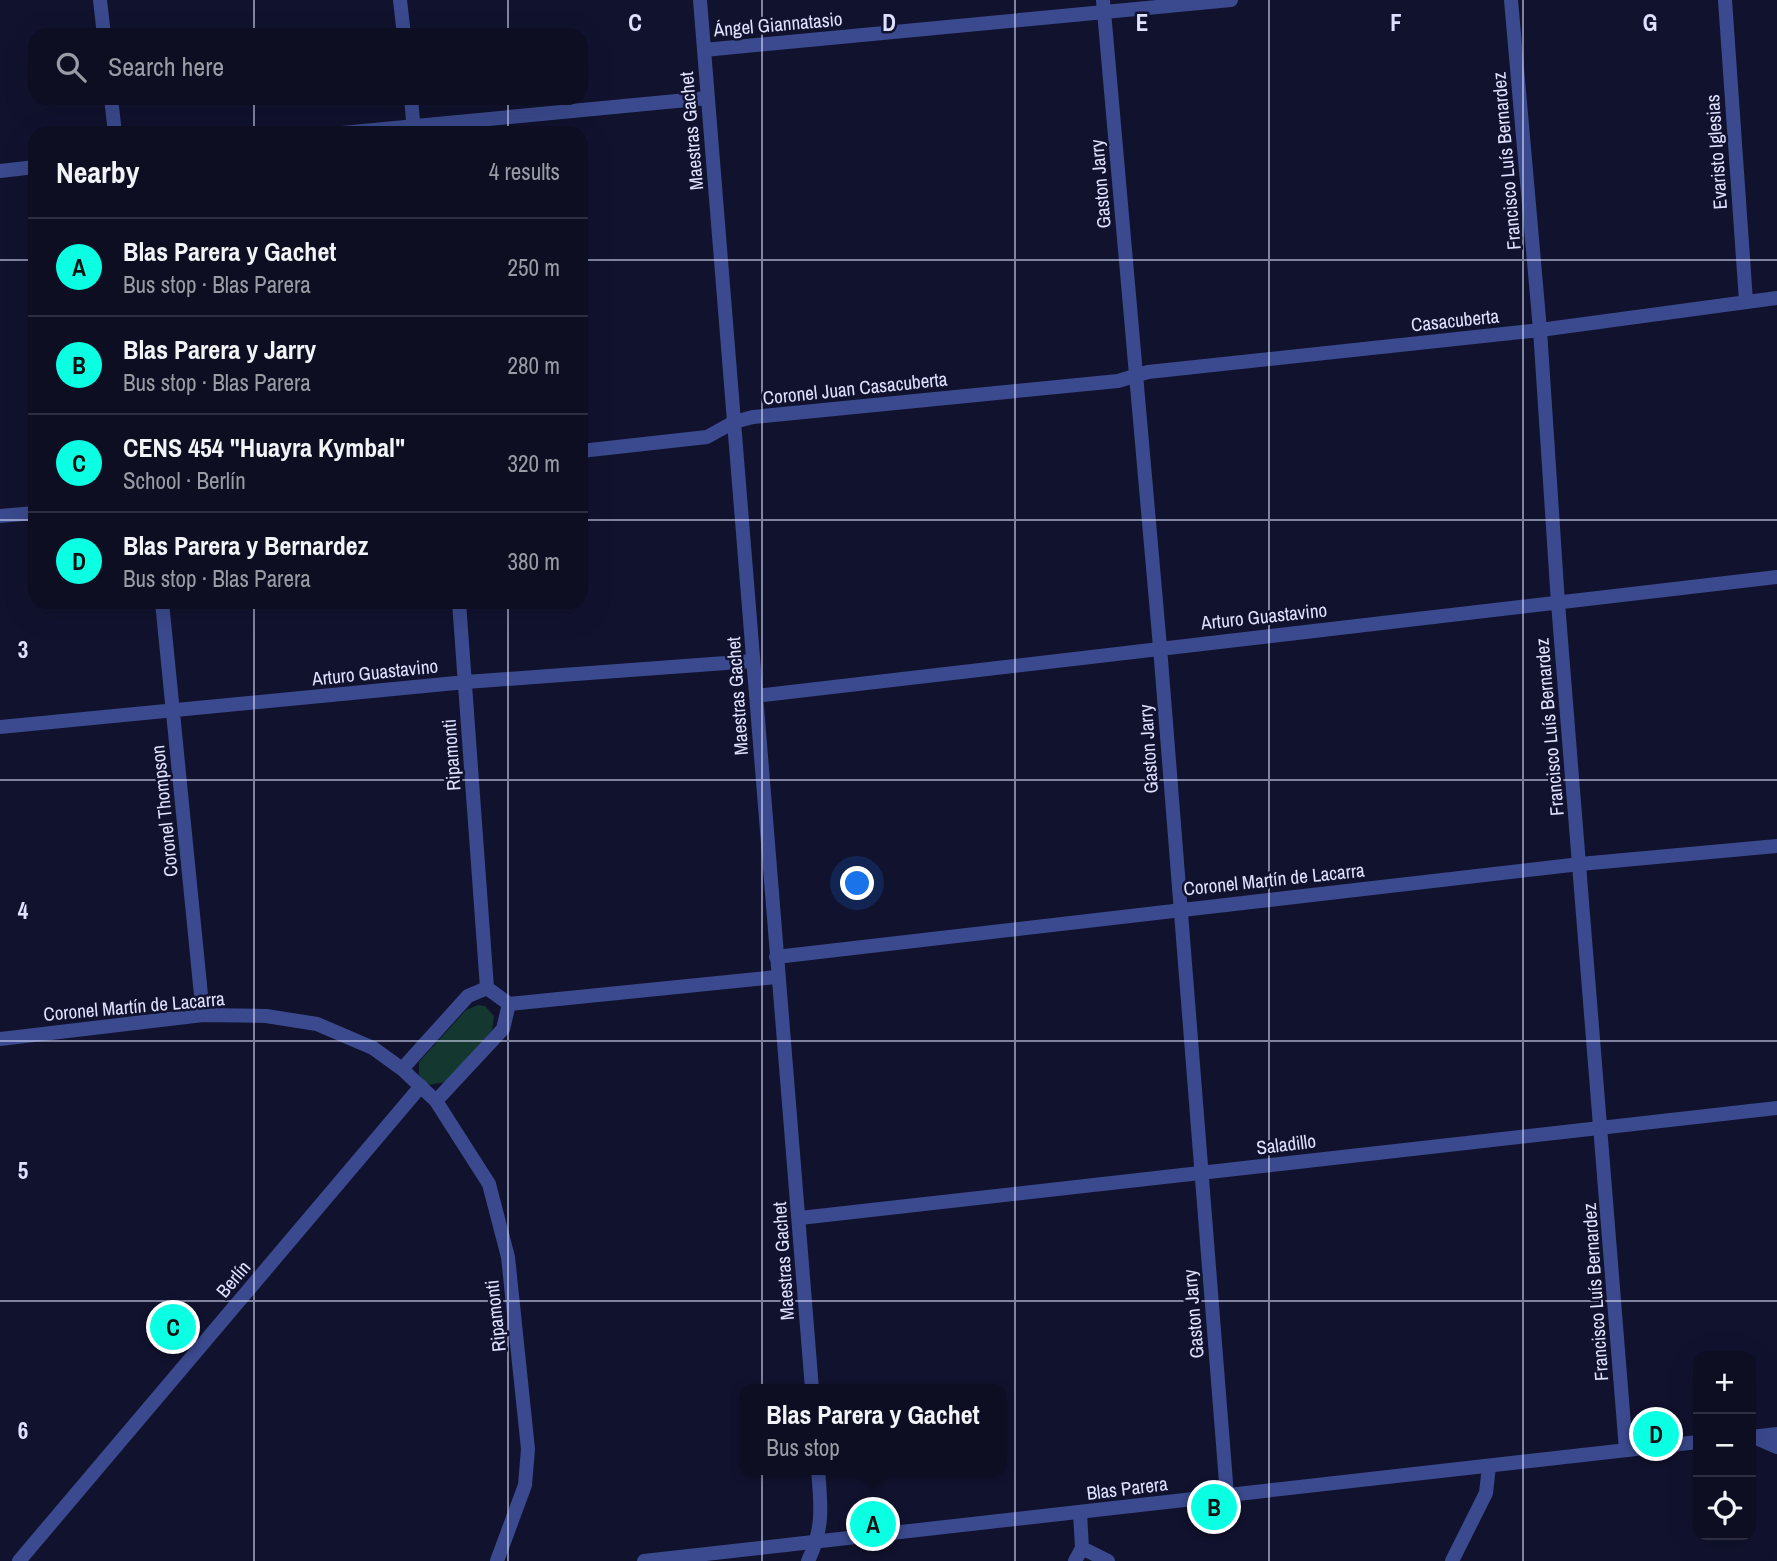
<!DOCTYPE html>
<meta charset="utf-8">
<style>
:root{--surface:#0d0e22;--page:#16172a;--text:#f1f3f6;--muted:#9a9ca5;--line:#2d2e40;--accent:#0affe3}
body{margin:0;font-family:"Archivo Narrow",sans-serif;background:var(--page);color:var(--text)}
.controls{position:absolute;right:21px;bottom:21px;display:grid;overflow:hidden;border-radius:14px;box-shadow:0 7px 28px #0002}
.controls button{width:63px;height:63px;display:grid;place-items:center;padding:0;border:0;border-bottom:2px solid var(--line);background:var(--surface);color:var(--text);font:35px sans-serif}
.you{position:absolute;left:858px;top:884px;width:24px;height:24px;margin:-18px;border:5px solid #fff;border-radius:50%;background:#1a73e8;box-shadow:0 0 0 10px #1a73e833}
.badge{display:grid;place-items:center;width:46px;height:46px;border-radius:50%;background:var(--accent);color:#111;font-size:23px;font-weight:700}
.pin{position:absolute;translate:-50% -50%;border:4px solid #fff;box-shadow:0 2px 7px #0006}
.popup{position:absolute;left:740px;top:1384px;width:266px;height:91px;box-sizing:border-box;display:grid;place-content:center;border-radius:14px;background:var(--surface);filter:drop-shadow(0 2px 5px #0005);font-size:23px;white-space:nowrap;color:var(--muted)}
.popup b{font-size:26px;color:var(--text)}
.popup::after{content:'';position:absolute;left:50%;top:100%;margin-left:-14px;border:14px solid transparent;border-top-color:var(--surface)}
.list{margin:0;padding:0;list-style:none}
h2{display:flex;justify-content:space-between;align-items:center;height:91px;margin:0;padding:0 28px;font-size:30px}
h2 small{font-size:23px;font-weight:400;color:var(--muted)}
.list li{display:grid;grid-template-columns:46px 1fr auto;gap:21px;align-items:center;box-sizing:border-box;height:98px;padding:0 28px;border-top:2px solid var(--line)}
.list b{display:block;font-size:26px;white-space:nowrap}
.list p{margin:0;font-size:23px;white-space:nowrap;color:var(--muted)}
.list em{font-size:23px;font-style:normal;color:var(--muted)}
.icon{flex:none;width:38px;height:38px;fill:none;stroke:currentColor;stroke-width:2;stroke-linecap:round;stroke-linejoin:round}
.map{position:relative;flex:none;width:1777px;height:1561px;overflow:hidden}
.search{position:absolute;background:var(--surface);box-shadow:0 7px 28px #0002;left:28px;top:28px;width:560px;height:77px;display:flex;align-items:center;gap:18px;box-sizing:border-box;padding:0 24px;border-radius:21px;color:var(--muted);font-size:26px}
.panel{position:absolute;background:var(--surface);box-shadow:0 7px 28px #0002;left:28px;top:126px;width:560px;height:483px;border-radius:21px}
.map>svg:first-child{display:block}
</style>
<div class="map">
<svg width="1777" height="1561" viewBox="0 0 1777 1561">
<rect width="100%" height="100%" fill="#11122e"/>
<path fill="#14382f" d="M478 1005 485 1006 494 1016 492 1030 446 1082 428 1085 419 1075V1062L466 1010Z"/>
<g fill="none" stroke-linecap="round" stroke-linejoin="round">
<path stroke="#3b4a8e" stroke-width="14" d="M100 0 104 35
M400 0 404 35
M700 0 812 1389
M1103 0 1160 647 1227 1495
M1511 0 1540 330 1558 603 1626 1450
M1725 0 1746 301
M704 50 1231 0
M111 98 115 133
M411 98 414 132
M342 133 708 98
M0 171 35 167
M581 451 707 437 734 422 753 417 1118 381 1148 372 1540 330 1777 298
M0 516 35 513
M162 602 203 1015
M459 602 487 988
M756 696 1777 577
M0 727 466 682 753 661
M776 957 1580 864 1777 846
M487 988 509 1004 776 977
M0 1039 203 1015 266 1016 317 1024 373 1048 402 1069 436 1101 489 1184 508 1257 528 1449 525 1485 497 1561
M402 1069 468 996 487 988
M436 1101 503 1029 509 1004
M800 1218 1777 1108
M1754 1437 1777 1447
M1082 1548 1108 1561
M19 1561 421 1086
M808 1561C824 1528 821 1506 818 1470
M1075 1561 1082 1548 1080 1513
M1452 1561 1486 1493 1489 1466"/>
<path stroke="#3b4a8e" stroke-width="14" d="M1751 1437 1777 1434
M644 1561 1698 1442"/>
</g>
<path fill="none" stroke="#dee1ff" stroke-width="2" stroke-opacity="0.55" d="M254 0V35M508 0V35M762 0V1561M1015 0V1561M1269 0V1561M1523 0V1561M254 98V133M508 98V133M0 260H35M581 260H1777M0 520H35M581 520H1777M254 602V1561M508 602V1561M0 780H1777M0 1041H1777M0 1301H1777"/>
<g text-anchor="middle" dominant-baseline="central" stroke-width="5" stroke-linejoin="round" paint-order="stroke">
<g font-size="19" fill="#dee1ff" stroke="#11122e">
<text transform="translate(778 24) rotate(-5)">Ángel Giannatasio</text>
<text transform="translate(691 131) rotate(-95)">Maestras Gachet</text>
<text transform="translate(1716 152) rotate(-94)">Evaristo Iglesias</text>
<text transform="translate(1506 161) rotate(-95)">Francisco Luís Bernardez</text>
<text transform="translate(1100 184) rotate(-95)">Gaston Jarry</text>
<text transform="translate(1455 320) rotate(-6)">Casacuberta</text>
<text transform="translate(855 388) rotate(-6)">Coronel Juan Casacuberta</text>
<text transform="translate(1264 616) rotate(-6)">Arturo Guastavino</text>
<text transform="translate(375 672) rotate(-6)">Arturo Guastavino</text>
<text transform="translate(737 696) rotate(-94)">Maestras Gachet</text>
<text transform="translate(1549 727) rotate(-95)">Francisco Luís Bernardez</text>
<text transform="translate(1148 749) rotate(-94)">Gaston Jarry</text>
<text transform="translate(451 755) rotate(-94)">Ripamonti</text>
<text transform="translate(164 811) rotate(-96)">Coronel Thompson</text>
<text transform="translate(1274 879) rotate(-6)">Coronel Martín de Lacarra</text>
<text transform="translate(134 1006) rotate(-5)">Coronel Martín de Lacarra</text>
<text transform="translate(1286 1144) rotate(-7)">Saladillo</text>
<text transform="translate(783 1261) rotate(-94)">Maestras Gachet</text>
<text transform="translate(233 1279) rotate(-50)">Berlín</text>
<text transform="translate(1595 1292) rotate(-94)">Francisco Luís Bernardez</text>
<text transform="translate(1193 1314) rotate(-95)">Gaston Jarry</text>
<text transform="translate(495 1316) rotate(-96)">Ripamonti</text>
<text transform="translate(1127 1488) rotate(-7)">Blas Parera</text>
</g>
</g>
<g font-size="23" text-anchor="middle" font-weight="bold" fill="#dee1ff" stroke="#11122e" stroke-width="5" stroke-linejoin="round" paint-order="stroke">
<text x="635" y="31">C</text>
<text x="889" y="31">D</text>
<text x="1142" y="31">E</text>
<text x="1396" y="31">F</text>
<text x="1650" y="31">G</text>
<text x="23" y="658">3</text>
<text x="23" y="919">4</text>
<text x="23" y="1179">5</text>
<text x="23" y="1439">6</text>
</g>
</svg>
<div class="controls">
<button>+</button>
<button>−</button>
<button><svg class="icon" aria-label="locate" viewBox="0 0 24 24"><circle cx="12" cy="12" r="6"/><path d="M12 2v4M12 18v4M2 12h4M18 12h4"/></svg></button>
</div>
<div class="you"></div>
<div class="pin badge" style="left:873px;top:1524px">A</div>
<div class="popup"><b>Blas Parera y Gachet</b>Bus stop</div>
<div class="pin badge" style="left:1214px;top:1507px">B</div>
<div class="pin badge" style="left:173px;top:1327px">C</div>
<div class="pin badge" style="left:1656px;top:1434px">D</div>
<div class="search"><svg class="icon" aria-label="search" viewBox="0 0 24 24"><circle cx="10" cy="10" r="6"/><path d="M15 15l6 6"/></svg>Search here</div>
<section class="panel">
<h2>Nearby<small>4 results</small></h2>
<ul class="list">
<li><span class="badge">A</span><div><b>Blas Parera y Gachet</b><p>Bus stop · Blas Parera</p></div><em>250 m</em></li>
<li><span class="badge">B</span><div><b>Blas Parera y Jarry</b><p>Bus stop · Blas Parera</p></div><em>280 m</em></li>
<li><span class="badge">C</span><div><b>CENS 454 &quot;Huayra Kymbal&quot;</b><p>School · Berlín</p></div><em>320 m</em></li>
<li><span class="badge">D</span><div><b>Blas Parera y Bernardez</b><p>Bus stop · Blas Parera</p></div><em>380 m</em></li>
</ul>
</section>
</div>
